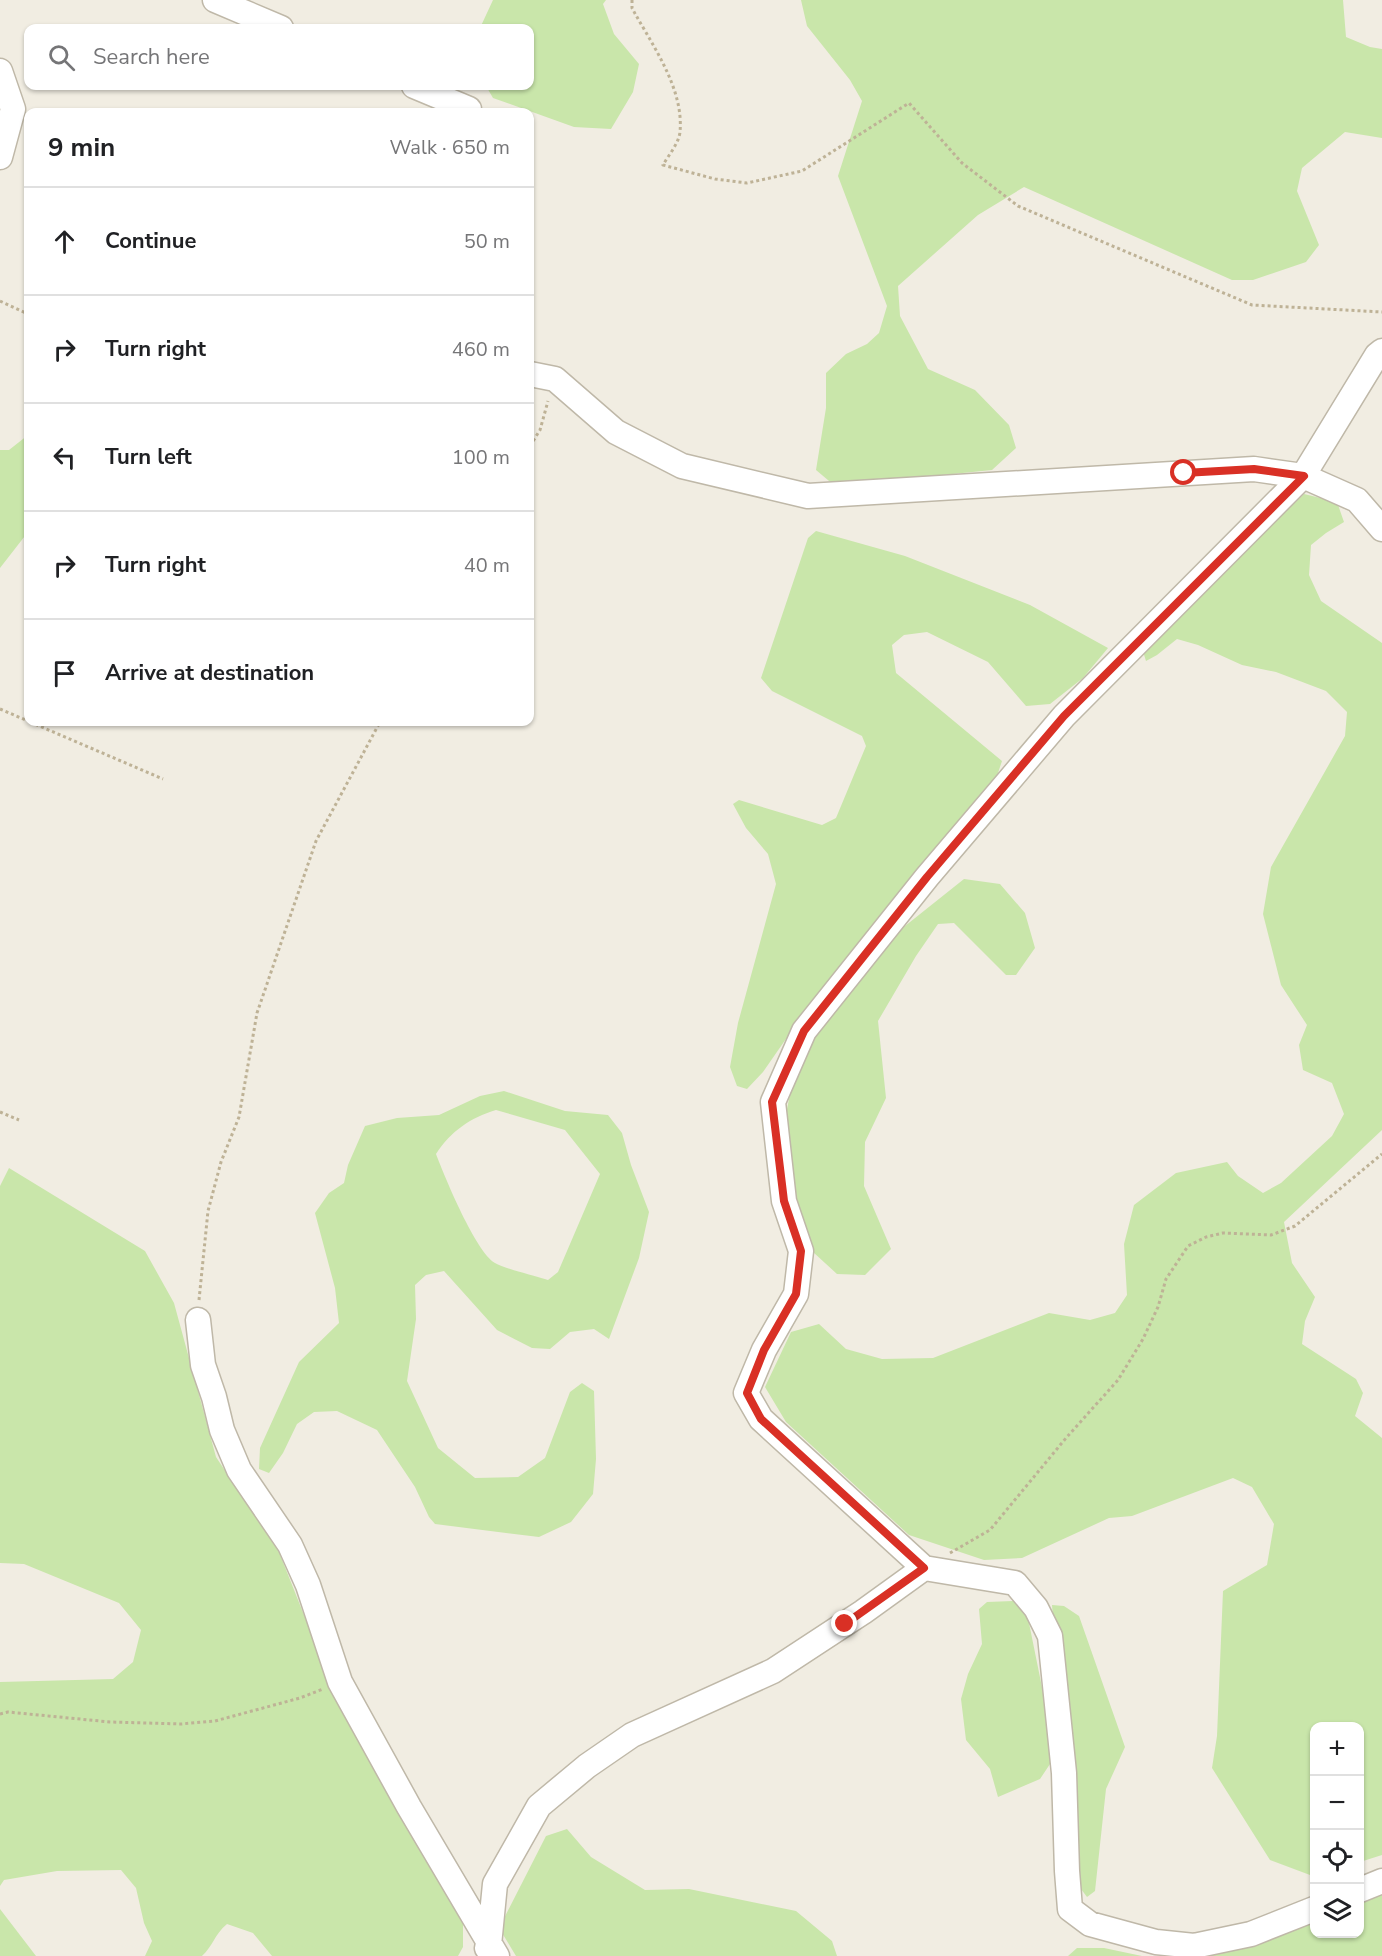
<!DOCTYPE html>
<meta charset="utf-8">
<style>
:root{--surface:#fff;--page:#f2f2f2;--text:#202124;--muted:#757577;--line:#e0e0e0}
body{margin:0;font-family:"Nunito Sans",sans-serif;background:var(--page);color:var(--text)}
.controls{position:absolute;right:18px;bottom:18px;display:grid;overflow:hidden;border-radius:12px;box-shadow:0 2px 4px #0004}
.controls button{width:54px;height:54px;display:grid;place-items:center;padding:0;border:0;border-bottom:2px solid var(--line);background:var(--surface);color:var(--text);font:30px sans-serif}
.stop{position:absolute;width:18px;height:18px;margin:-14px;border:4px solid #d93025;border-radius:50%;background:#fff}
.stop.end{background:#d93025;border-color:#fff;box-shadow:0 2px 6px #0008}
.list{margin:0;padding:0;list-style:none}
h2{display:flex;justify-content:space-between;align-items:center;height:78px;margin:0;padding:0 24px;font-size:26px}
h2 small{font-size:20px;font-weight:400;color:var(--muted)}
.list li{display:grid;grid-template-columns:39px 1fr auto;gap:18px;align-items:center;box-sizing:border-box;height:108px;padding:0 24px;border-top:2px solid var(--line)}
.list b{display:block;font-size:22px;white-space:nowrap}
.list em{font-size:20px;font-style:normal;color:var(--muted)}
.icon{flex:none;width:33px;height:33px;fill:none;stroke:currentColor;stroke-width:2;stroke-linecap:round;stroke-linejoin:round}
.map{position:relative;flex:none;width:1382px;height:1956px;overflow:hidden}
.search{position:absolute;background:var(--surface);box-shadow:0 2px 4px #0004;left:24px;top:24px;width:510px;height:66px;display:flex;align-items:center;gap:15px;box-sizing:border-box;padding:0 21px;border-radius:12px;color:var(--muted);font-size:22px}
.panel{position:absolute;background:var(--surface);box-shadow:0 2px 4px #0004;left:24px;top:108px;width:510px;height:618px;border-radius:12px}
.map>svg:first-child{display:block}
</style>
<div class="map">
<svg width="1382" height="1956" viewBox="0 0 1382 1956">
<rect width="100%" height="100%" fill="#f1ede2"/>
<path fill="#c9e6aa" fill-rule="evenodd" d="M493 0H606L603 4 614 34 639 64 633 92 611 129 574 127 493 98 486 86H530V28H480Z
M801 0H1343L1346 37 1370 47 1382 49V138L1345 132 1302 168 1297 191 1319 245 1306 262 1253 280H1232L1024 187 978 215 898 286 900 316 928 369 975 390 1009 425 1016 448 992 470 835 486 816 470 826 408V373L846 354 867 344 879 333 887 306 838 176 862 101 850 80 807 26Z
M28 435V532L0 568V450H9Z
M1304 494 1337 502 1344 522 1326 533 1311 545 1309 575 1321 601 1382 643V1130L1284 1222 1292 1263 1315 1297 1305 1321 1302 1344 1356 1379 1363 1393 1355 1416 1382 1438V1855L1360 1862V1726H1314V1874L1310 1875 1270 1860 1212 1768 1217 1736 1223 1591 1267 1565 1274 1524 1252 1487 1233 1478 1132 1516 1109 1518 1022 1558 984 1560 909 1535 786 1422 765 1387 791 1332 819 1324 846 1349 882 1359 933 1358 1049 1313 1090 1320 1115 1313 1127 1295 1124 1244 1134 1205 1176 1173 1227 1162 1238 1176 1263 1193 1281 1183 1332 1136 1344 1114 1332 1083 1303 1070 1299 1045 1307 1025 1281 985 1263 914 1271 867 1345 736 1347 712 1326 691 1276 672 1242 665 1198 645 1177 639 1157 655 1146 661 1142 648Z
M816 531 905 556 1030 605 1108 648 1083 678 1050 704 1026 706 988 662 927 632 904 635 892 645 896 673 1002 761 996 779 813 1000 763 1072 747 1089 737 1086 730 1067 738 1023 776 884 768 854 746 828 733 804 739 800 822 825 836 818 866 746 862 736 772 691 761 678 808 538Z
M964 879 1000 884 1025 913 1035 948 1016 975H1006L954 923 938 924 916 956 878 1021 886 1098 865 1142 864 1186 891 1249 865 1275 837 1274 813 1252 786 1171V1114L797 1059 900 930Z
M504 1091 565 1111 608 1115 622 1133 631 1165 649 1212 639 1258 609 1339 594 1329 570 1332 550 1349 532 1348 497 1330 444 1271 426 1275 415 1285 416 1319 407 1381 438 1448 475 1478 518 1477 545 1458 570 1392 582 1383 594 1391 596 1459 593 1494 571 1522 539 1537 435 1524 429 1517 415 1487 377 1430 337 1411 314 1412 297 1424 283 1453 269 1473 259 1469 260 1448 299 1362 339 1323 335 1288 315 1213 329 1193 344 1183 348 1165 365 1126 397 1118 439 1115 480 1096ZM496 1110 565 1130 600 1174 558 1272 548 1280C536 1276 506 1269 495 1263 476 1252 445 1178 436 1154 451 1131 470 1118 496 1110Z
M9 1168 145 1251 174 1303 216 1457 279 1552 325 1668 463 1921V1947L458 1956H272L253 1933 227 1924C214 1935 213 1946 202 1956H145L152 1941 144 1923 136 1888 121 1870 57 1871 4 1880 0 1886V1682L113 1679 133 1662 141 1630 119 1603 24 1564 0 1563V1186Z
M1013 1601 1028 1618 1048 1717 1052 1761 1040 1779 998 1797 990 1769 966 1740 961 1699 968 1674 982 1644 979 1609 987 1602Z
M1052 1605 1064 1606 1079 1616 1125 1747 1106 1789 1095 1891 1087 1897 1075 1881Z
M567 1829 591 1857 645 1890 689 1889 796 1911 832 1941 837 1956H516L499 1928 546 1836Z
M1382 1894V1956H1200C1239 1953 1278 1937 1314 1922V1934H1360V1903Z
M0 1909 36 1956H0Z
M1077 1948H1104L1142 1956H1068Z"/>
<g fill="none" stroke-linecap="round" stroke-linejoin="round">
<defs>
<path id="minor" d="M215 0 281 28
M0 71 13 109 0 157
M414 86 469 109 468 112
M530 374 555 379 616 432 682 466 808 496 1254 469 1303 476 1357 500 1382 529
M198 1320 203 1365 214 1397 222 1430 239 1470 290 1545 308 1585 340 1682 409 1807 497 1956
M1360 1890 1382 1881
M1314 1909 1251 1934 1194 1946 1156 1942 1090 1924 1070 1909 1067 1871 1064 1773 1050 1636 1036 1608 1015 1583 924 1568 761 1419 746 1393 764 1350 796 1294 801 1251 784 1201 773 1102 804 1031 927 877 1064 716 1303 476 1377 355 1382 351
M487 1948 489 1945 495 1884 539 1806 587 1766 632 1735 773 1671 863 1612 924 1568"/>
</defs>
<use href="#minor" stroke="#bfb8a8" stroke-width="27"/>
<path stroke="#beb296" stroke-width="3" stroke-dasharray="3 3" stroke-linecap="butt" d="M632 0V8C652 45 684 88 680 132 679 143 668 156 663 165L715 179 747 183 802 171 909 103 962 163 1018 206 1252 305 1382 312
M0 301 28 314
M530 446 540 430 548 401
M0 709 28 721
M30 722 163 779
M0 1112 19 1120
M199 1300 208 1211 221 1162 239 1117 257 1013 316 841 380 722
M950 1553 990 1530 1066 1438 1118 1380 1143 1339 1158 1307 1166 1279 1188 1246 1206 1237 1223 1233 1271 1235 1295 1226 1382 1154
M0 1714 8 1712 110 1722 181 1724 215 1721 300 1698 323 1689"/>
<use href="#minor" stroke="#fff" stroke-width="24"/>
</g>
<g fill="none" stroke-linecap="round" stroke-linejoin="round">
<path stroke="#d93025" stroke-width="8" d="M845 1624 924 1568 761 1419 747 1393 764 1350 796 1294 801 1251 784 1201 772 1102 804 1031 927 877 1064 716 1304 476 1254 469 1184 473"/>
</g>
</svg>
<div class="controls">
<button>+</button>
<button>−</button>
<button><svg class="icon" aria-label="locate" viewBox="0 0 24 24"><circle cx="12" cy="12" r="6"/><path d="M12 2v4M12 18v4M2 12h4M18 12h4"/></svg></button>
<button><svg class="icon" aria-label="layers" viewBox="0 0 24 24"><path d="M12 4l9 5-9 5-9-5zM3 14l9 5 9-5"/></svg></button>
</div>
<div class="stop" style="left:1184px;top:473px"></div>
<div class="stop end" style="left:845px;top:1624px"></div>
<div class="search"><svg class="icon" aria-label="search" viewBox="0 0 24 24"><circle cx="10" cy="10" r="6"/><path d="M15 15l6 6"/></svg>Search here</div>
<section class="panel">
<h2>9 min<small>Walk · 650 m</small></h2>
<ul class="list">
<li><svg class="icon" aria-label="ahead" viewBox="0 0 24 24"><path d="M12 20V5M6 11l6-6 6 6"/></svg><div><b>Continue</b></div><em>50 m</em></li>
<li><svg class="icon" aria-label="right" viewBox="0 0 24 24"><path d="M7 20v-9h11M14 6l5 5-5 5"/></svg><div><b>Turn right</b></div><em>460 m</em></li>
<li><svg class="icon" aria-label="left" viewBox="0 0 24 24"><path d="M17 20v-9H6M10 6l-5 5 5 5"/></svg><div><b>Turn left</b></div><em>100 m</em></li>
<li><svg class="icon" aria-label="right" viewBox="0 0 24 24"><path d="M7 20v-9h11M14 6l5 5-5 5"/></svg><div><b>Turn right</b></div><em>40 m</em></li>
<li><svg class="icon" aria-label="arrive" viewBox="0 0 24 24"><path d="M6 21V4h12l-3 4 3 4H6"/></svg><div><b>Arrive at destination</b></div></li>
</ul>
</section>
</div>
